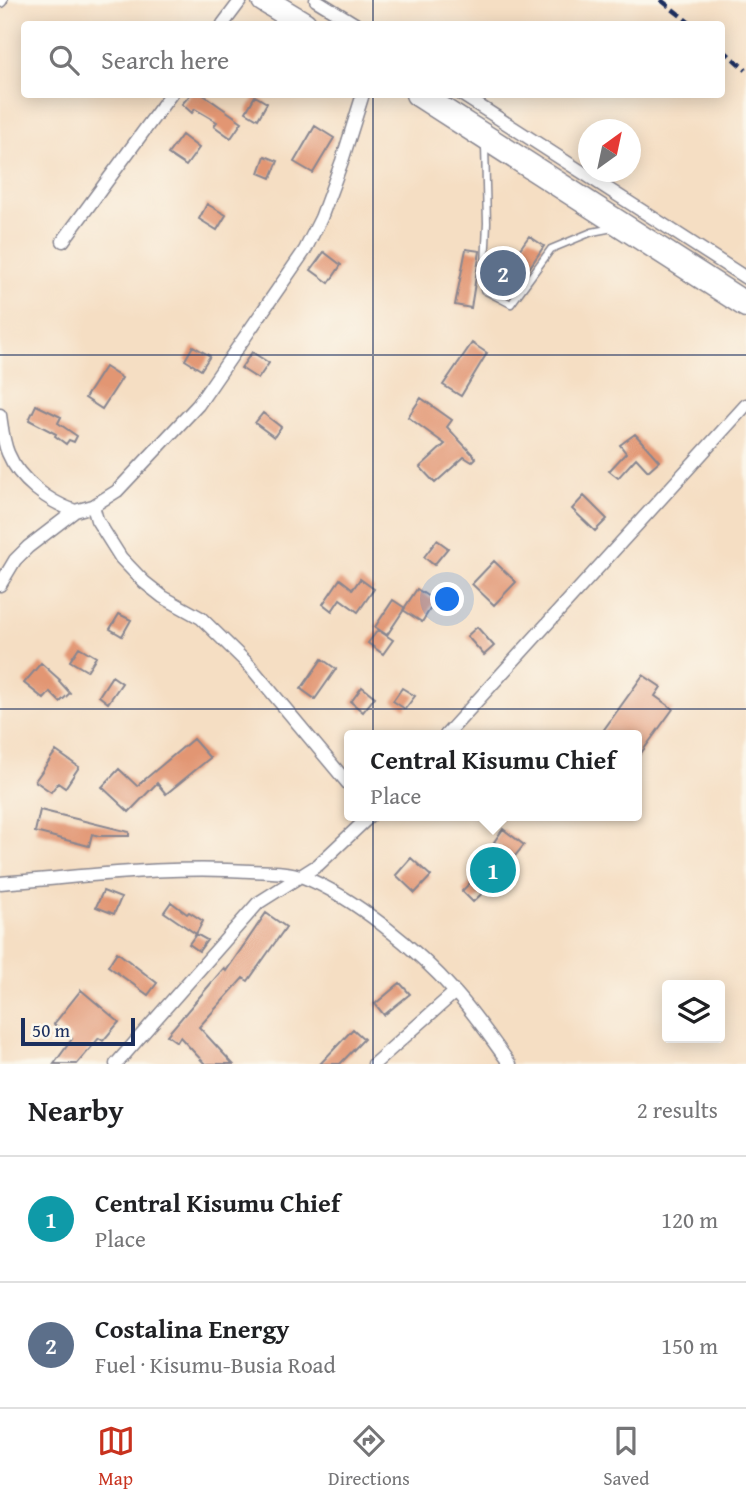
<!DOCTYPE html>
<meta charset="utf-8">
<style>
:root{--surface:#fff;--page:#f6f6f6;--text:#202124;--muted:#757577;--line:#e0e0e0;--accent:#c8321e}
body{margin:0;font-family:"Gentium Book Plus",serif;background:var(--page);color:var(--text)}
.controls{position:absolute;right:21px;bottom:21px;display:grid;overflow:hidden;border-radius:7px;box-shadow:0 4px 18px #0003}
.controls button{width:63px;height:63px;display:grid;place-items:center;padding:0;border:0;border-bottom:2px solid var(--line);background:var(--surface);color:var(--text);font:35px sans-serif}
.compass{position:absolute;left:578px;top:119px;width:63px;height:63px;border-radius:50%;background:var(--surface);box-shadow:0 4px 18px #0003;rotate:33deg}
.scale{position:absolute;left:21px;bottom:18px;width:114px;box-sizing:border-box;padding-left:7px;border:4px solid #1b2f5e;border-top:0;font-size:19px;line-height:24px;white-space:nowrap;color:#1b2f5e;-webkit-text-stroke:5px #fbf7ec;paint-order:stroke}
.you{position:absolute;left:448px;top:600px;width:24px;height:24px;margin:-18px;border:5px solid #fff;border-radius:50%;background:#1a73e8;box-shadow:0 0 0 10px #1a73e833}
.badge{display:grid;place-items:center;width:46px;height:46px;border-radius:50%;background:var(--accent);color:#fff;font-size:23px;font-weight:700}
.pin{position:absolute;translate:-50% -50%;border:4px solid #fff;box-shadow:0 2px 7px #0006}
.popup{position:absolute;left:344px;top:730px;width:298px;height:91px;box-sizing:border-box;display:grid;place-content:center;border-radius:7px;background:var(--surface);filter:drop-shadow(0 2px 5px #0005);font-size:23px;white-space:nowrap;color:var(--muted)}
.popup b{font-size:26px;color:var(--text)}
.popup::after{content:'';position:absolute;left:50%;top:100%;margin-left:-14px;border:14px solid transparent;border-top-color:var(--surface)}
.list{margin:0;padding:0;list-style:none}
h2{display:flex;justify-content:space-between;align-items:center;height:91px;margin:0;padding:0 28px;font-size:30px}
h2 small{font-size:23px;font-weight:400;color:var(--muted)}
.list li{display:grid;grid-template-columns:46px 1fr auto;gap:21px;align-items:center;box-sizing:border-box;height:126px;padding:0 28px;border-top:2px solid var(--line)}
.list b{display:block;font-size:26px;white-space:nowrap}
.list p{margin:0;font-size:23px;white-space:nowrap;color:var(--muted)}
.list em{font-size:23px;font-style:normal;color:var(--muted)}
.icon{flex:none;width:38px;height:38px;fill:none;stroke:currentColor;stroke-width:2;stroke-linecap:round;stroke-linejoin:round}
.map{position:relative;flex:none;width:746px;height:1064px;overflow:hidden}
.search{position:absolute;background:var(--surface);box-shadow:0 4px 18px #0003;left:21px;right:21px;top:21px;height:77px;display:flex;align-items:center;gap:18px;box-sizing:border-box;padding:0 24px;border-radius:7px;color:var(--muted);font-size:26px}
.sheet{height:343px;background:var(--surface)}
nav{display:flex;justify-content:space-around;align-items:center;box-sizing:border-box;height:98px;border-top:2px solid var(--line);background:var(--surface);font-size:19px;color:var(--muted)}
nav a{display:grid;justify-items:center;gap:4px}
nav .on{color:var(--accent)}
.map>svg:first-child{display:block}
</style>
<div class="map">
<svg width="746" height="1064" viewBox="0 0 746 1064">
<rect width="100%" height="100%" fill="#fbf7ec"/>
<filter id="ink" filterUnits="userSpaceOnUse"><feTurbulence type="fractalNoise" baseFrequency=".0143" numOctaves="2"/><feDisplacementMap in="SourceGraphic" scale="14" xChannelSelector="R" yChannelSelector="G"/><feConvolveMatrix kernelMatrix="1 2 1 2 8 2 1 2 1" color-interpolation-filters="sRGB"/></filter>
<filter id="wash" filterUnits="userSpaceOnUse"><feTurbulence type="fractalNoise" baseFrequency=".00686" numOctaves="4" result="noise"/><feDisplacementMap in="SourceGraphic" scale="28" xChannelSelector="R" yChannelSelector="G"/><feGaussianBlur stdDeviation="1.57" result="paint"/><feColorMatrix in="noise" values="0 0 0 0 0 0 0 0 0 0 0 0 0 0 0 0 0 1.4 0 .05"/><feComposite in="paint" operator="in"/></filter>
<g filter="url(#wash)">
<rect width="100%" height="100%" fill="#f5dec3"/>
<g id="blocks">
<path fill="#e29673" d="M191 94H202L242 122 231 138 214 126 217 122 195 109 192 113 182 104Z
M255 96 267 103 258 119 246 112Z
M315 126 334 138 313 173 294 162Z
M182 135 199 148 186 166 168 154Z
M265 156 278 161 271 178 259 173Z
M207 204 226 215 217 230 199 219Z
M529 236 544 246 514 291 498 280Z
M466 249 480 251 471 308 455 305Z
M324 252 341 265 329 283 311 270Z
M472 343 487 353 461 396 443 385Z
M193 346 210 356 201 370 185 360Z
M252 352 269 363 258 379 241 368Z
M105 367 122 378 102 409 85 398Z
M421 398 452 420 447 427 476 458 472 462 464 457 435 483 420 467 445 444 408 417Z
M36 405 61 417 58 423 77 436 74 442 69 440 66 444 55 436 56 434 29 420Z
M263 413 281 427 274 437 255 423Z
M635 434 659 461 648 471 636 458 618 478 609 471 626 453 620 445Z
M584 496 607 519 595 531 572 509Z
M437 540 448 548 434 565 424 557Z
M494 561 516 582 494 605 472 584Z
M340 579 353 589 360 579 374 589 358 612 340 599 332 611 323 604Z
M417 589 435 601 422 622 403 610Z
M393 600 405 608 387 635 375 627Z
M119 614 131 620 122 636 110 629Z
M477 627 494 646 484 655 467 636Z
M378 630 393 640 383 654 368 643Z
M79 647 96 657 87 671 70 661Z
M322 659 336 669 315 699 301 689Z
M41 663 60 680 59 681 70 693 60 702 50 692 44 699 24 683Z
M643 675 661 687 655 696 673 709 636 760V735H600Z
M112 676 122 683 108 703 99 696Z
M362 687 375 697 363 712 351 702Z
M402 688 415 696 405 709 393 701Z
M193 739 210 758 166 794 157 783 129 812 102 787 119 769 137 786Z
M56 751 79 767 65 788 58 783 51 792 35 781Z
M40 810 129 832V836H99L92 834 89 846 35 832Z
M503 829 524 845 493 883 473 902 462 891 495 858 493 857 501 847 494 842Z
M411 858 431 876 415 893 396 875Z
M103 891 121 898 114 914 96 907Z
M171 902 187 914 189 912 203 921 196 934 207 940 199 951 189 944 196 934 164 912Z
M266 913 286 927 248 981 243 978 199 1027 233 1064H205L180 1037 177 1042 167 1035 224 968 226 971Z
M117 952 157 983 148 995 108 966Z
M400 983 410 994 384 1015 375 1004Z
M81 990 119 1022 103 1041 99 1038 77 1064H54L72 1039 54 1024Z
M353 1029 364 1039 340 1064H320Z"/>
</g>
</g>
<g filter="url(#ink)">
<use href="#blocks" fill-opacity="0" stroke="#888690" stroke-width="2"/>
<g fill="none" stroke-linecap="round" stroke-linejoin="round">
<defs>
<path id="lane" d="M485 146 487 223 484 290 511 304 551 249 592 232 613 228"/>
<path id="street" d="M316 0 355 24
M0 1 1 0
M223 24 241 0
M461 94 746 278
M63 241 171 94
M0 415C2 428 3 441 8 453 19 480 49 502 75 511
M93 506 97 520 121 558 144 582 163 597 201 618 249 665 350 786
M0 585 15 560 28 547 75 511 93 506 117 491 198 405 305 250 321 218 342 161 363 94
M446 735 746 405
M0 883C83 877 167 865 250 871 267 872 287 871 303 877 353 896 419 951 455 992 475 1014 492 1040 510 1064
M116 1064 258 903 318 865 370 816
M374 1064 455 992"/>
<path id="highway" d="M264 0 304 24
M418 94 746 305"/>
</defs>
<use href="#lane" stroke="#888690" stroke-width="9"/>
<use href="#street" stroke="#888690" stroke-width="15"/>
<use href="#highway" stroke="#888690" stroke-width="27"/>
<use href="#lane" stroke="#fff" stroke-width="6"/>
<use href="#street" stroke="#fff" stroke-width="12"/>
<use href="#highway" stroke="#fff" stroke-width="24"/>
<path stroke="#1b2f5e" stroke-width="4.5" stroke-dasharray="10 5" stroke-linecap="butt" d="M661 0 691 24
M722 49 746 70"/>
</g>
</g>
<path fill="none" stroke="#1b2f5e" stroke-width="2" stroke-opacity="0.55" d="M373 0V24M373 94V1064M0 355H746M0 709H746"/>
</svg>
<div class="controls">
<button><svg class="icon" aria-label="layers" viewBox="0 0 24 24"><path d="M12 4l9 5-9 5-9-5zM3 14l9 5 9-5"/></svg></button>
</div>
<svg class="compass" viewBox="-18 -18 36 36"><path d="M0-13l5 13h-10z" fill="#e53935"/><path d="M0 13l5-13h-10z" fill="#757577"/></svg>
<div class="scale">50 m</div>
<div class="you"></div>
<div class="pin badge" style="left:493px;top:870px;background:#0f9aa8">1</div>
<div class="popup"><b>Central Kisumu Chief</b>Place</div>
<div class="pin badge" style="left:503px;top:273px;background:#5c6f8a">2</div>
<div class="search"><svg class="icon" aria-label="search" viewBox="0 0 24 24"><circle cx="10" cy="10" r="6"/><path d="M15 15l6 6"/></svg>Search here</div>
</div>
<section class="sheet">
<h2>Nearby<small>2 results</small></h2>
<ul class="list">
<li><span class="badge" style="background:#0f9aa8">1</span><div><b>Central Kisumu Chief</b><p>Place</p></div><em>120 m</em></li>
<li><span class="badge" style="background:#5c6f8a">2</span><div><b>Costalina Energy</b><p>Fuel · Kisumu-Busia Road</p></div><em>150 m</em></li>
</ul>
</section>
<nav>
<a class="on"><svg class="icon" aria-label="map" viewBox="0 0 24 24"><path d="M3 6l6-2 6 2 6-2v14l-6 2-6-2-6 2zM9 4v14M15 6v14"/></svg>Map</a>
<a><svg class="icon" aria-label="directions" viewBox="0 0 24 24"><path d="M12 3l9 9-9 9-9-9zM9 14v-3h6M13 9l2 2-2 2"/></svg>Directions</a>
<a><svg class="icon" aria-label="saved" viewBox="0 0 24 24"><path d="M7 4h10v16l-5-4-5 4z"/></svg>Saved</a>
</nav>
